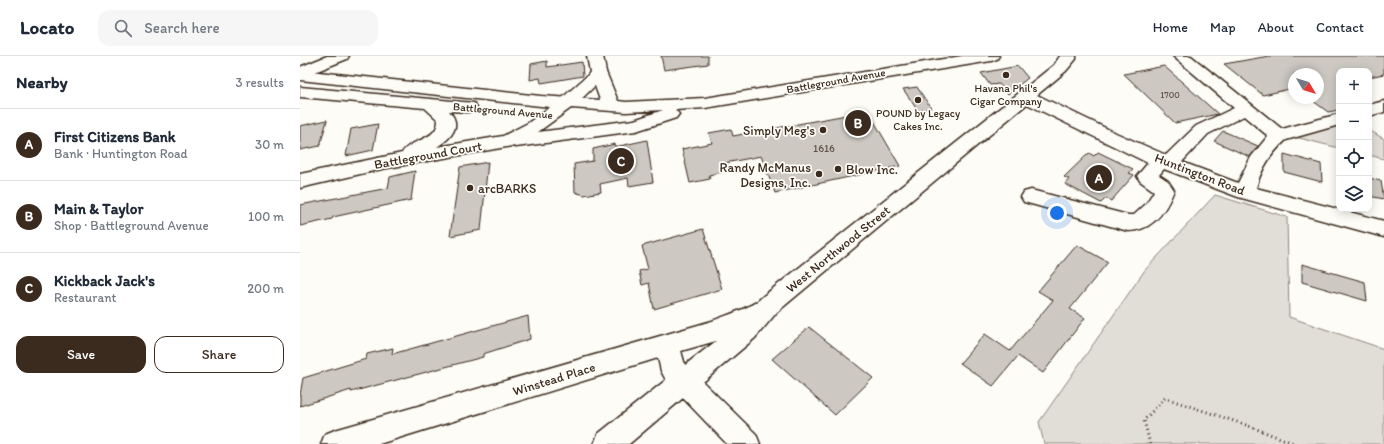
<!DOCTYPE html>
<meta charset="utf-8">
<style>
:root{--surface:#fff;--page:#f6f6f7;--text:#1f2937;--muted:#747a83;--line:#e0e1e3;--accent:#3b2a1e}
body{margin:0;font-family:Itim,sans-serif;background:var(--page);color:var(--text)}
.controls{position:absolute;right:12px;top:12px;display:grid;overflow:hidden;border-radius:8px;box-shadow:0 2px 10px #0003}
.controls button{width:36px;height:36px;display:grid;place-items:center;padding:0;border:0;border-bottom:1px solid var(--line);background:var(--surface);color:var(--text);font:20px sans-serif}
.compass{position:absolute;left:988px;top:12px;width:36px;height:36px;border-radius:50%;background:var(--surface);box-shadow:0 2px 10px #0003;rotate:128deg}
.you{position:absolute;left:757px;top:157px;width:14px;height:14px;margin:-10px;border:3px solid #fff;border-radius:50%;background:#1a73e8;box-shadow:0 0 0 6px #1a73e833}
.badge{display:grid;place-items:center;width:26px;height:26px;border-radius:50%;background:var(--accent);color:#fff;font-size:13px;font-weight:700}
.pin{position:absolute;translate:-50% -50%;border:2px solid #fff;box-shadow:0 1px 4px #0006}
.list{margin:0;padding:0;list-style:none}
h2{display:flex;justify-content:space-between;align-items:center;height:52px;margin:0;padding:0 16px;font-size:17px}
h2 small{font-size:13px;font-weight:400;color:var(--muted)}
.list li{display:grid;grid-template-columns:26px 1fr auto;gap:12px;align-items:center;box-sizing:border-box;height:72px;padding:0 16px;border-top:1px solid var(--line)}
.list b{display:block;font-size:15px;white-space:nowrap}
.list p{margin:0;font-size:13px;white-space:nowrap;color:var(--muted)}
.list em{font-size:13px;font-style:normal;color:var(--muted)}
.actions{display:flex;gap:8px;padding:12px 16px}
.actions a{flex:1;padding:9px 0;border:1px solid var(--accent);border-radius:12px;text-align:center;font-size:14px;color:var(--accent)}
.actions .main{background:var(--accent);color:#fff}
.icon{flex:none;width:22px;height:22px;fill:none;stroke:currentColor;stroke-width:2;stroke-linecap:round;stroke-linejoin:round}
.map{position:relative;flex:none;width:1084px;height:388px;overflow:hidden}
header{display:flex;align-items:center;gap:24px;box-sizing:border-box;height:56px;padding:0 20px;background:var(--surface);border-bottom:1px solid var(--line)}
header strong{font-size:19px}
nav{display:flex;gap:22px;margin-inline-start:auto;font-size:14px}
.search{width:280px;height:36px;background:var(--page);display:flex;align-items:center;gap:10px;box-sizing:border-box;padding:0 14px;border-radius:12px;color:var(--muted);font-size:15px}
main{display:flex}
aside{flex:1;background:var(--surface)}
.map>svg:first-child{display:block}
</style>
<header>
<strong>Locato</strong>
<div class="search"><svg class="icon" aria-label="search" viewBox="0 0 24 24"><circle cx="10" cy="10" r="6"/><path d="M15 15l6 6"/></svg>Search here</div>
<nav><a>Home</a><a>Map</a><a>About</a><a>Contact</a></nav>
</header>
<main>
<aside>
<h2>Nearby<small>3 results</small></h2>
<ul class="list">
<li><span class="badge">A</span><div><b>First Citizens Bank</b><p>Bank · Huntington Road</p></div><em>30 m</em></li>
<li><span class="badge">B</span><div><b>Main &amp; Taylor</b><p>Shop · Battleground Avenue</p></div><em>100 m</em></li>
<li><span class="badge">C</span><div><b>Kickback Jack's</b><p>Restaurant</p></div><em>200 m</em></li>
</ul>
<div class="actions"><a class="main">Save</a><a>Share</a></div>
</aside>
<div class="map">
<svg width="1084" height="388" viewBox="0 0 1084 388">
<rect width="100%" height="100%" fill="#fdfcf7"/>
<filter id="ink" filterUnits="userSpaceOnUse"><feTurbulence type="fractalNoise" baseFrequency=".025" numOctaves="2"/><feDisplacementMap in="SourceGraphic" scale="8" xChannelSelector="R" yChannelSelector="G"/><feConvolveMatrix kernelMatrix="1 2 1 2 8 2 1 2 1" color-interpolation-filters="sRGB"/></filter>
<g filter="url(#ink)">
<path fill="#e1ded7" stroke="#8e847a" d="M1039 69V92L991 80Z
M1069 74 1084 83V103L1069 99Z
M915 139 987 161 989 261 1084 293V388H744L739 366 845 214Z"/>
<path fill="#cdc8c2" stroke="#3b2a1e" d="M361 0H408V8L364 14Z
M969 0H1084V18L1069 21V15H1039V54L1028 56 1009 42H1018V18H994V32L963 39 924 8Z
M247 5V11L282 6 283 20 241 27 240 22 230 24 231 8Z
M718 10 728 22 708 38 699 28 690 29 681 17Z
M864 10 918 58 875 67 824 18Z
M617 31 631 52 618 55 603 33Z
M568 55 600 110 475 137 461 100 420 108 422 116 409 119 410 123 390 127 382 93 412 87 409 77 431 73 433 80Z
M27 64 20 90 0 94V70Z
M78 68 73 94 46 100 51 73Z
M923 75 958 90 950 101 914 85Z
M347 84 353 126 329 130 328 122 300 128 301 136 284 139 275 136 274 108 293 105V93L315 88V91Z
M798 96 833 113 829 117 834 119 811 145 806 142 801 147 765 128 769 123 764 121 789 97 794 100Z
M984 98 1021 108 1022 126 984 116Z
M188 106 181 174 150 180 160 111Z
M115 115 111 144 33 161 32 163 0 170V149L88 132 90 121Z
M1069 122 1081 125 1084 143 1069 140Z
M403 173 422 233 354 253 349 227 342 229 339 215 348 213 342 190Z
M777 189 808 206 770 253 785 262 743 317 718 300 693 330 660 307 685 278 710 295 753 244 738 235Z
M1002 208 1065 226 1067 245 1002 226Z
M228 260 230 283 183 298V301L51 336V334L0 350V339L3 322 66 303 67 298 93 292 92 298Z
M509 271 573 322 535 359 472 303Z"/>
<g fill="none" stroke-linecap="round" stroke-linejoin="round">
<defs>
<path id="minor" d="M287 0H303L306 16 303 22 273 51 267 52 261 51 258 47 261 43 288 19 290 16Z
M760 0H776V3L766 15 737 39 818 78 866 99 896 70 934 52 873 0H891L982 73 1039 58V69L986 84C971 97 961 113 956 132L1084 165V181L938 141 864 113 859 119 868 125 874 134C866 155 853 175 828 175L724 146 721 141 724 136 731 134 828 159H834L846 148 854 135 840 125 837 120 848 107 727 48 477 256 455 282 403 326 456 378 460 388H427L383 342 329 388H294L298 378 366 324 361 315 358 302 79 388H21L25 378 35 374 412 265C425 260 453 251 461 242L754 9ZM944 60 968 80 951 101 938 127 882 106 908 78ZM416 285 385 309 381 295Z
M1084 45V56L1069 60V49Z"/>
<path id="major" d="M662 0H699L697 3 691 5 405 52 375 54 379 58 376 62 336 75 216 91 212 90 82 113 0 132V118L102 97C109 83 138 85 138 64L125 52 0 41V31L174 47 177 51 174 55 168 56 149 55C163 70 151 82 137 91L203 80 228 67 250 51 0 24V14L241 40 300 44 290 16 292 13 298 11 304 13 306 16 318 45 326 46 405 42ZM271 52 326 56 363 54 334 64 238 76Z"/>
<path id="highway" d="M27 0H49L47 3 0 22V11Z"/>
</defs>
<use href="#minor" stroke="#3b2a1e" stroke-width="3"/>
<use href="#major" stroke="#3b2a1e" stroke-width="3"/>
<use href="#highway" stroke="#3b2a1e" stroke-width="3"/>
<path stroke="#3b2a1e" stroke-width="3" stroke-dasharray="1 3.5" stroke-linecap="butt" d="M850 388 844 364 865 342 946 369 996 388"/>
<use href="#minor" fill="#fdfcf7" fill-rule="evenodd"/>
<use href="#major" fill="#fdfcf7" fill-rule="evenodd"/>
<use href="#highway" fill="#fdfcf7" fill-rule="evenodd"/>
</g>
</g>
<g fill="#3b2a1e" stroke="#fdfcf7" stroke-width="1.5">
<circle cx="706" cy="19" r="4"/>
<circle cx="618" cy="44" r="4"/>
<circle cx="523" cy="74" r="4"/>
<circle cx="538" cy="113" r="4"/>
<circle cx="519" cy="118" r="4"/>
<circle cx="170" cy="132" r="4"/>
</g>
<g text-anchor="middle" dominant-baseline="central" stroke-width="3.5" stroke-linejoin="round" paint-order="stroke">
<g font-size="9" fill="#605247">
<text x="870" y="38">1700</text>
</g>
<g font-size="11" fill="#3b2a1e" stroke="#fdfcf7">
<text transform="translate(536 25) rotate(-10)">Battleground Avenue</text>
<text transform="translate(203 55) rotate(5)">Battleground Avenue</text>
</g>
<g font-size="11" fill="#3b2a1e" stroke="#fdfcf7">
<text x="706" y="32">Havana Phil's<tspan x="706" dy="13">Cigar Company</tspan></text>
<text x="618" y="57">POUND by Legacy<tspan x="618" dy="13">Cakes Inc.</tspan></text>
</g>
<g font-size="11" fill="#605247">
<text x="524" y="92">1616</text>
</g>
<g font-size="13" fill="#3b2a1e" stroke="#fdfcf7" text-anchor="end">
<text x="515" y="74">Simply Meg's</text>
<text x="511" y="111">Randy McManus<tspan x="511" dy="15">Designs, Inc.</tspan></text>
<text x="546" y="113" text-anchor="start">Blow Inc.</text>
<text x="178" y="132" text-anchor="start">arcBARKS</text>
</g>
<g font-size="13" fill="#3b2a1e" stroke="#fdfcf7">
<text transform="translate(128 99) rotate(-10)">Battleground Court</text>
<text transform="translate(900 118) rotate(21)">Huntington Road</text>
<text transform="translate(538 193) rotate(-39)">West Northwood Street</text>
<text transform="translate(254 323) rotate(-17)">Winstead Place</text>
</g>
</g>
</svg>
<div class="controls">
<button>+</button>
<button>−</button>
<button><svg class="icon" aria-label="locate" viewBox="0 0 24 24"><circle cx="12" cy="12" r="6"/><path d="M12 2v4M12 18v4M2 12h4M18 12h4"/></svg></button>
<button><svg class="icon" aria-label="layers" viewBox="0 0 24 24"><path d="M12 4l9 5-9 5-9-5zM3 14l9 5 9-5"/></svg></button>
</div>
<svg class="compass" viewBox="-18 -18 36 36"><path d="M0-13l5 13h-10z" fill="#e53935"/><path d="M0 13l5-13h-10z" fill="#747a83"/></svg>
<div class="you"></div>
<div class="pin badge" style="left:799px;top:122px">A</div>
<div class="pin badge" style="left:558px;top:67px">B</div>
<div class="pin badge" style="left:321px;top:105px">C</div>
</div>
</main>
